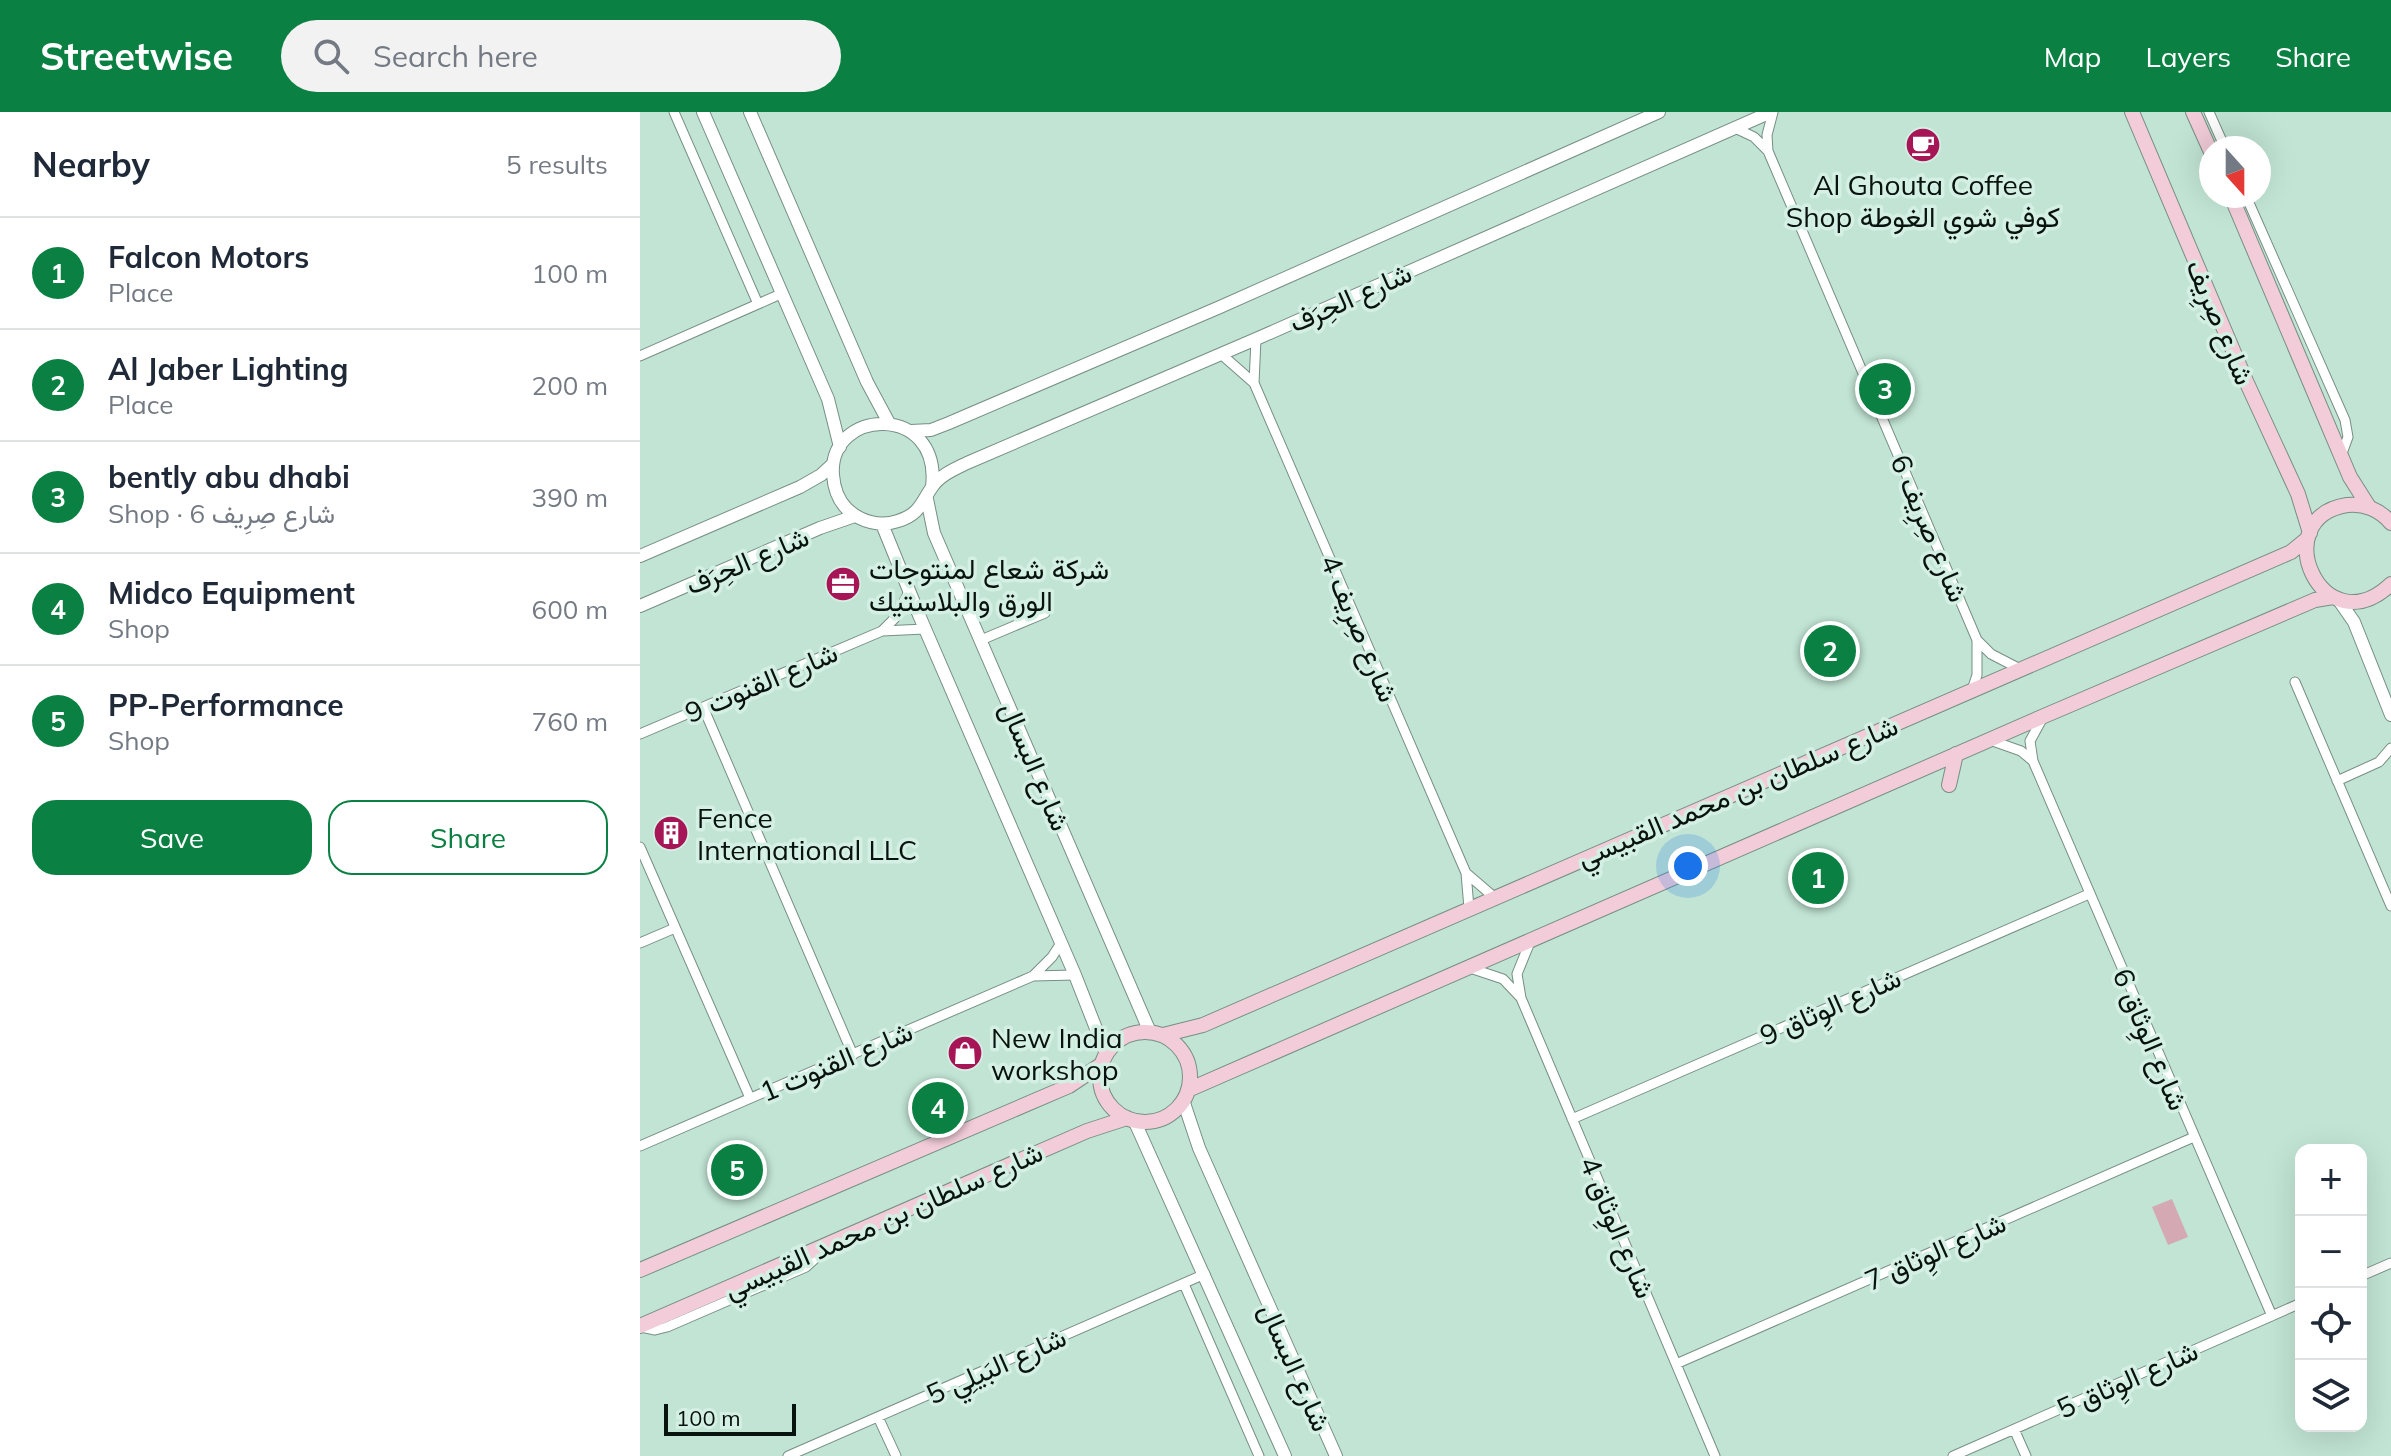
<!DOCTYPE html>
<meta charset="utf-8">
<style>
:root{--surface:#fff;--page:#f2f2f3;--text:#1f2937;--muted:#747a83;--line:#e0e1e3;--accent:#0b8043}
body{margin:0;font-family:Mulish,Vazirmatn,sans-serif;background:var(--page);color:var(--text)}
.controls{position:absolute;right:24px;bottom:24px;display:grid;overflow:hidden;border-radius:16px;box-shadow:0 8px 32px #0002}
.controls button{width:72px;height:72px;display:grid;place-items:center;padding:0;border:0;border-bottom:2px solid var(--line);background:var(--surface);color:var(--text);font:40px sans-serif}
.compass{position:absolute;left:1559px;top:24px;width:72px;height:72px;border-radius:50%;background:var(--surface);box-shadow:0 8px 32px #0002;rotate:159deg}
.scale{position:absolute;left:24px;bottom:20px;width:132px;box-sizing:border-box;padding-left:8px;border:4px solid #08120e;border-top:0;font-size:22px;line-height:28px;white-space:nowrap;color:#08120e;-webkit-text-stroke:6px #d4efe3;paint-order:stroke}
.you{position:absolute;left:1048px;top:754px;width:28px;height:28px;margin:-20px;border:6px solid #fff;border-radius:50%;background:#1a73e8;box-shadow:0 0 0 12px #1a73e833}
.badge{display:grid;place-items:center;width:52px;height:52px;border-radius:50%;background:var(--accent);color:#fff;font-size:26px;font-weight:700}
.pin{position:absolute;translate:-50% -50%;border:4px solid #fff;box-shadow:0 2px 8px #0006}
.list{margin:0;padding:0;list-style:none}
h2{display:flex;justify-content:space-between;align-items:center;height:104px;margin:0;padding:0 32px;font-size:34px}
h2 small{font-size:26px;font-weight:400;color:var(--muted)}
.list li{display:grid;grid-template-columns:52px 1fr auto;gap:24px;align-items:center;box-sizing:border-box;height:112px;padding:0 32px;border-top:2px solid var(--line)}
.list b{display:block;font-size:30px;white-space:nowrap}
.list p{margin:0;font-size:26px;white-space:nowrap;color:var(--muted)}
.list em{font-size:26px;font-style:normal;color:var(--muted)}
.actions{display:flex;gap:16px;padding:24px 32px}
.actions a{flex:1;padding:18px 0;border:2px solid var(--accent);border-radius:24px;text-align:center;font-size:28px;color:var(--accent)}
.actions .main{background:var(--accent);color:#fff}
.icon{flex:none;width:44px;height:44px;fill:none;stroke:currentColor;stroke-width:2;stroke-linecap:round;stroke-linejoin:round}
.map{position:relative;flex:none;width:1751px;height:1344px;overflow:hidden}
header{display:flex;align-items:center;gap:48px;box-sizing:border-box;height:112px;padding:0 40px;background:var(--accent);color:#fff}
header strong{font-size:38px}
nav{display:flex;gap:44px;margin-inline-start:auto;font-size:28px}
.search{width:560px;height:72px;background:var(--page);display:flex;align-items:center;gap:20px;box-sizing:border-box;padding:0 28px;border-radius:44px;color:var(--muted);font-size:30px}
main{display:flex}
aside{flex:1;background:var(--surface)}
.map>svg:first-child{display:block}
</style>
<header>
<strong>Streetwise</strong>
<div class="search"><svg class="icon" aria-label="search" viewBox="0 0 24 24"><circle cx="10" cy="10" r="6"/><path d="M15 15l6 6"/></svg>Search here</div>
<nav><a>Map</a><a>Layers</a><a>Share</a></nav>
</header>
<main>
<aside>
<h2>Nearby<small>5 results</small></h2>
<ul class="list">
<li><span class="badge">1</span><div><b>Falcon Motors</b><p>Place</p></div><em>100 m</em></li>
<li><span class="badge">2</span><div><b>Al Jaber Lighting</b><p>Place</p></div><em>200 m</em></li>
<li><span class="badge">3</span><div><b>bently abu dhabi</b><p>Shop · شارع صِرِيف 6</p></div><em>390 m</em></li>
<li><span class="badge">4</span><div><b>Midco Equipment</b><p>Shop</p></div><em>600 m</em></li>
<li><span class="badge">5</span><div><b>PP-Performance</b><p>Shop</p></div><em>760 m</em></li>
</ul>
<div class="actions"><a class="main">Save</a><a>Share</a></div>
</aside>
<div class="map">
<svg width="1751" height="1344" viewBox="0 0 1751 1344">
<rect width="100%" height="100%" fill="#d4efe3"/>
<path fill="#c1e4d4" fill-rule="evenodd" d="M0 0H1751V1344H0ZM1571 36H1619V84H1571ZM1661 1038H1721V1314H1661Z"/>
<path fill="#d4a9b4" d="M1532 1087 1548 1125 1528 1133 1512 1095Z"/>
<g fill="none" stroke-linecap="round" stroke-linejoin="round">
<defs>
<path id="minor" d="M34 0 118 192
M1133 0 1127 23 1128 39 1337 528V563L1332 578
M1569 0 1585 36
M1095 16 1114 25 1128 39
M1606 84 1705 308 1708 325 1701 344
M616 227 614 271 826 761 829 796
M581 242 614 271
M0 244 143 181
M242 519 255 506 269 480
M341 528 405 501
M1337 528 1351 542 1380 557
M1655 570 1751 794
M63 595 213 943
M1402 607 1390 629 1393 649 1632 1204
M0 622 242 519 285 517
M1350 628 1381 639 1393 649
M1697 669 1739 650 1751 636
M0 735 110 986
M826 761 854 785
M890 830 877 862 881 886 1075 1344
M0 831 35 816
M830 856 863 867 881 886
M393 864 435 863
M932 1007 1449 782
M0 1034 393 864 412 845 421 831
M1721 1164 1751 1151
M544 1172 619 1344
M0 1215 15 1218 27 1215 166 1155 187 1136
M1036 1252 1554 1025
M238 1305 256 1344
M1374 1317 1386 1344
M148 1344 565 1162
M1313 1344 1661 1191"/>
<path id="tertiary" d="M63 0 188 287 200 335
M110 0 227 270 249 311
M271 319 291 318 309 311 580 195 1019 0
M292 375C302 291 188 295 193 363 194 376 198 388 207 397 221 410 240 415 258 409 280 402 281 391 292 375 300 363 315 357 327 351L616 227 1131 0
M287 387 294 421 510 920
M242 412 279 503 435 863 466 942
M0 444 160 375 181 363 193 352
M1698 487 1714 510 1751 603
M0 494 180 416 215 404
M543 988 559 1036 696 1344
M494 1008 645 1344"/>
<path id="secondary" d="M1492 0 1606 269 1658 382 1670 421
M1553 0 1571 40
M1591 84 1710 365 1729 395
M1751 411C1740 398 1724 391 1707 393 1625 406 1682 537 1751 472
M1309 673 1316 642
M460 965a45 45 0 1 1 90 0a45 45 0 1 1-90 0Z
M523 923 563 913 1651 440 1667 427
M548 978 1404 604 1675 488 1693 485
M0 1158 429 974 462 952
M0 1214 447 1019 487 1006"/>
</defs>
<use href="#minor" stroke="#778f84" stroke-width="11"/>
<use href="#tertiary" stroke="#778f84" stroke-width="14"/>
<use href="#secondary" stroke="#778f84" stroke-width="16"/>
<use href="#minor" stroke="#fff" stroke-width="9"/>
<use href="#tertiary" stroke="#fff" stroke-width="12"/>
<use href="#secondary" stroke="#f2ccd9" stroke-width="14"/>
</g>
<defs>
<symbol id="cafe-disc" viewBox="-11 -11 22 22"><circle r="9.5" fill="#a61555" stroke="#d4efe3"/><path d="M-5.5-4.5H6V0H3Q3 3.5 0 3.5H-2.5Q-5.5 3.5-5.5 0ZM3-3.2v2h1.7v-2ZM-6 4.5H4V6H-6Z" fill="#fff"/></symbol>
<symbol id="office-disc" viewBox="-11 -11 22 22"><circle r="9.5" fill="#a61555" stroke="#d4efe3"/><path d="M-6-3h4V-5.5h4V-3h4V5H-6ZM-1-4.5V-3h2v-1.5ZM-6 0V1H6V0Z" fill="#fff"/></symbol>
<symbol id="building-disc" viewBox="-11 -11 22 22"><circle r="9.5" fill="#a61555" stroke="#d4efe3"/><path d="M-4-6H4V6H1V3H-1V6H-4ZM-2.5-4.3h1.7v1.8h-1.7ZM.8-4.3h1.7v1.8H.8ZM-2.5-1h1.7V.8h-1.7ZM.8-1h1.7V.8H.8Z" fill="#fff"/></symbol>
<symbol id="shop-disc" viewBox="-11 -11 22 22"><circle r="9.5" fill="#a61555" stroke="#d4efe3"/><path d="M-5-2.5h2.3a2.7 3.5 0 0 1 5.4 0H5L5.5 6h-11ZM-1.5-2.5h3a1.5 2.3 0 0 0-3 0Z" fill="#fff"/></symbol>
</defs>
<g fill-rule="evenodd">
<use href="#cafe-disc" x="1263" y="13" width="40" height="40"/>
<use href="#office-disc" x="183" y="452" width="40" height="40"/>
<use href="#building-disc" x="11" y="701" width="40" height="40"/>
<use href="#shop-disc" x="305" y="921" width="40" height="40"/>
</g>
<g text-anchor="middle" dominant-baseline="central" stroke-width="7" stroke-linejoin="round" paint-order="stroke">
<g font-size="28" fill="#08120e" stroke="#d4efe3" text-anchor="start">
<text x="1283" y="72" text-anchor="middle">Al Ghouta Coffee<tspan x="1283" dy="32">Shop كوفي شوي الغوطة</tspan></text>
<text x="229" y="456">شركة شعاع لمنتوجات<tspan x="229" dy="32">الورق والبلاستيك</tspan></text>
<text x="57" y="705">Fence<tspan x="57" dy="32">International LLC</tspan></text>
<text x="351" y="925">New India<tspan x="351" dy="32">workshop</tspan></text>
</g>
<g font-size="28" fill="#08120e" stroke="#d4efe3">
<text transform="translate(710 185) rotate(-24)">شارع الحِرَف</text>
<text transform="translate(1581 210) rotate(67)">شارع صِرِيف</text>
<text transform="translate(1290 416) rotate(67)">شارع صِرِيف 6</text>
<text transform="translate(107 448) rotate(-23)">شارع الحِرَف</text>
<text transform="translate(720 516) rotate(67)">شارع صِرِيف 4</text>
<text transform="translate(121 570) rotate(-23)">شارع القنوت 9</text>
<text transform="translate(396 654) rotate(67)">شارع البسال</text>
<text transform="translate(1097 679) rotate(-23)">شارع سلطان بن محمد القبيسي</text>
<text transform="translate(1190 894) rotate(-24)">شارع الوِثاق 9</text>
<text transform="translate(1511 927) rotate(67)">شارع الوِثاق 6</text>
<text transform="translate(196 949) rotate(-23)">شارع القنوت 1</text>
<text transform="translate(243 1108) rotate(-24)">شارع سلطان بن محمد القبيسي</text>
<text transform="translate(978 1115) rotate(67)">شارع الوِثاق 4</text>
<text transform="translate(1295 1139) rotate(-24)">شارع الوِثاق 7</text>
<text transform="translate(356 1253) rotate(-24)">شارع البَيلِي 5</text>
<text transform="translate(656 1255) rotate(66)">شارع البسال</text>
<text transform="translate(1487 1267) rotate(-24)">شارع الوِثاق 5</text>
</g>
</g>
</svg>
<div class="controls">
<button>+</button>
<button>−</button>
<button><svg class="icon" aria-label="locate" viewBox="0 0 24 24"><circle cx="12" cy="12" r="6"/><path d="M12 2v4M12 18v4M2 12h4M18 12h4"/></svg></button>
<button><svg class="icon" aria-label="layers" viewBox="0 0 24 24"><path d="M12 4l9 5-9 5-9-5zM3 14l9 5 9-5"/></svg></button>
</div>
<svg class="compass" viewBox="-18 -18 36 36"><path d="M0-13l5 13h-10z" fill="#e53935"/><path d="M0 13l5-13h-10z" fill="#747a83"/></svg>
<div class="scale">100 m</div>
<div class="you"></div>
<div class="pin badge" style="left:1178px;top:766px">1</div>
<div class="pin badge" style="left:1190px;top:539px">2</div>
<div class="pin badge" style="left:1245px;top:277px">3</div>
<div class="pin badge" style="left:298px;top:996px">4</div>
<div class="pin badge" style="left:97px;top:1058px">5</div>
</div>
</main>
